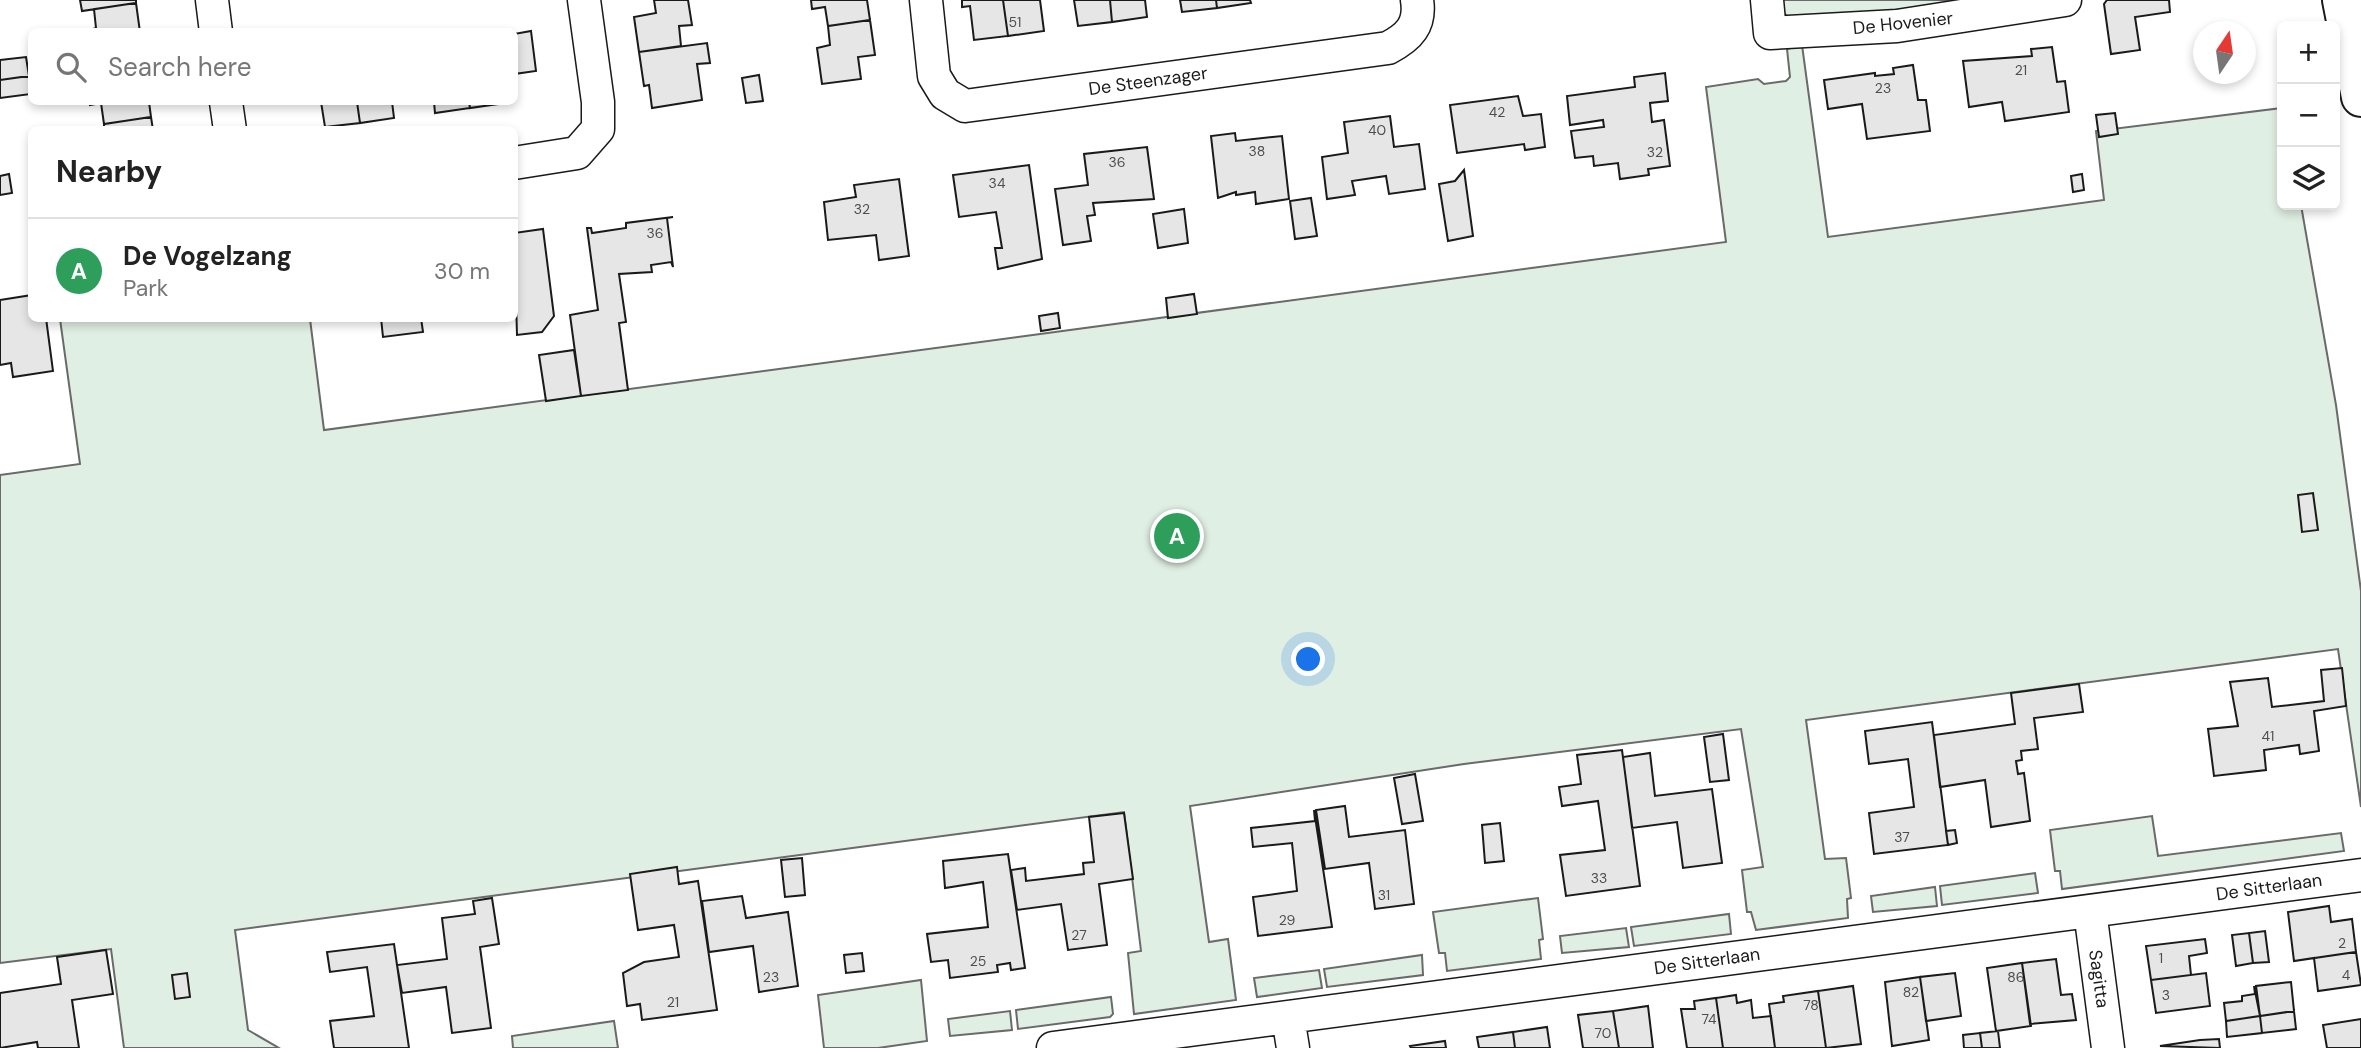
<!DOCTYPE html>
<meta charset="utf-8">
<style>
:root{--surface:#fff;--page:#f6f6f6;--text:#222;--muted:#767676;--line:#e0e0e0;--accent:#c62828}
body{margin:0;font-family:"DM Sans",sans-serif;background:var(--page);color:var(--text)}
.controls{position:absolute;right:21px;top:21px;display:grid;overflow:hidden;border-radius:10px;box-shadow:0 4px 10px #0003}
.controls button{width:63px;height:63px;display:grid;place-items:center;padding:0;border:0;border-bottom:2px solid var(--line);background:var(--surface);color:var(--text);font:35px sans-serif}
.compass{position:absolute;left:2193px;top:21px;width:63px;height:63px;border-radius:50%;background:var(--surface);box-shadow:0 4px 10px #0003;rotate:13deg}
.you{position:absolute;left:1309px;top:660px;width:24px;height:24px;margin:-18px;border:5px solid #fff;border-radius:50%;background:#1a73e8;box-shadow:0 0 0 10px #1a73e833}
.badge{display:grid;place-items:center;width:46px;height:46px;border-radius:50%;background:var(--accent);color:#fff;font-size:23px;font-weight:700}
.pin{position:absolute;translate:-50% -50%;border:4px solid #fff;box-shadow:0 2px 7px #0006}
.list{margin:0;padding:0;list-style:none}
h2{display:flex;justify-content:space-between;align-items:center;height:91px;margin:0;padding:0 28px;font-size:30px}
h2 small{font-size:23px;font-weight:400;color:var(--muted)}
.list li{display:grid;grid-template-columns:46px 1fr auto;gap:21px;align-items:center;box-sizing:border-box;height:105px;padding:0 28px;border-top:2px solid var(--line)}
.list b{display:block;font-size:26px;white-space:nowrap}
.list p{margin:0;font-size:23px;white-space:nowrap;color:var(--muted)}
.list em{font-size:23px;font-style:normal;color:var(--muted)}
.icon{flex:none;width:38px;height:38px;fill:none;stroke:currentColor;stroke-width:2;stroke-linecap:round;stroke-linejoin:round}
.map{position:relative;flex:none;width:2361px;height:1048px;overflow:hidden}
.search{position:absolute;background:var(--surface);box-shadow:0 4px 10px #0003;left:28px;top:28px;width:490px;height:77px;display:flex;align-items:center;gap:18px;box-sizing:border-box;padding:0 24px;border-radius:10px;color:var(--muted);font-size:26px}
.panel{position:absolute;background:var(--surface);box-shadow:0 4px 10px #0003;left:28px;top:126px;width:490px;height:196px;border-radius:10px}
.map>svg:first-child{display:block}
</style>
<div class="map">
<svg width="2361" height="1048" viewBox="0 0 2361 1048">
<rect width="100%" height="100%" fill="#fff"/>
<path fill="#e0efe3" stroke="#6a6a6a" stroke-width="2" d="M1780 0H1968L1804 23C1789 20 1782 16 1780 0Z
M1802 45 1828 237 2104 200 2096 131 2282 108V205H2301L2336 405 2361 591V807L2338 649 1806 720 1825 859 1846 858 1851 898 1847 899 1848 918 1756 930 1751 912H1747L1742 870 1763 867 1741 729 1464 764 1190 806 1209 942 1228 939 1236 1000 1134 1014 1128 953 1141 951 1124 812 235 930 248 1030 279 1048H124L111 949 0 963V475L80 464 60 319H310L324 430 1726 242 1706 87 1758 79 1764 84 1786 81 1790 77 1787 49Z
M2152 816 2158 856 2341 833 2344 851 2062 889 2060 871H2055L2050 830Z
M2035 873 2038 893 1942 905 1940 886Z
M1935 887 1937 906 1873 912 1871 896Z
M1538 898 1543 939 1539 940 1541 959 1447 971 1445 953H1439L1433 912Z
M1729 914 1731 934 1634 946 1631 927Z
M1626 928 1629 947 1562 953 1560 936Z
M1422 955 1423 975 1327 987 1324 969Z
M1319 970 1322 988 1257 997 1254 978Z
M921 980 927 1041 878 1048H824L818 995Z
M1111 997 1113 1014 1110 1017 1018 1029 1016 1010Z
M1010 1011 1012 1030 950 1036 948 1019Z
M614 1021 618 1048H513L512 1036Z"/>
<path fill="#e6e6e6" stroke="#1a1a1a" stroke-width="2" d="M80 0H136V3L82 11Z
M654 0H688L692 25 679 26 681 46 639 52 634 17 656 13Z
M811 0H867L870 20 828 26 825 7 812 9Z
M962 0H1003L1008 36 974 40 970 6 962 7Z
M1003 0H1040L1044 31 1008 36Z
M1074 0H1110L1112 22 1078 26Z
M1110 0H1145L1147 17 1112 22Z
M1180 0H1216L1217 8 1182 12Z
M1216 0H1250L1251 3 1217 8Z
M2107 0H2169L2170 12 2135 17 2140 50 2111 54 2104 4Z
M136 3 140 32H84L96 28 94 9Z
M870 20 875 55 858 57 861 79 822 84 817 48 830 45 828 26Z
M531 31 536 71 514 74V34Z
M707 43 710 63 697 64 702 100 652 108 649 85 644 86 639 52Z
M2052 47 2057 82 2065 81 2069 112 2005 121 2002 102 1969 107 1963 61 2032 56 2031 49Z
M26 57 29 76 0 80V60Z
M1913 65 1918 100H1926L1930 131 1867 139 1862 104 1828 109 1824 80 1875 73V76L1894 74 1893 68Z
M1665 73 1668 101 1650 103 1652 122 1664 120 1670 166 1648 169 1649 175 1620 179 1618 163 1594 166 1593 156 1575 158 1571 131 1604 127 1603 120 1570 125 1567 96 1635 87 1634 77Z
M759 75 763 101 746 103 742 78Z
M29 76 31 94 0 98V80Z
M1518 96 1523 116 1541 114 1545 147 1525 150 1524 144 1457 153 1450 105Z
M90 102H149L151 117 104 124 101 103 90 105Z
M321 102H357L360 123 325 127Z
M357 102H392L394 118 360 123Z
M434 102H469L470 108 435 113Z
M469 102H504L505 103 470 108Z
M2115 113 2118 134 2099 137 2096 115Z
M1390 116 1394 147 1419 144 1425 189 1389 194 1386 176 1352 181 1355 195 1327 199 1322 157 1348 153 1344 122Z
M151 117 153 130H104V124Z
M1235 133 1236 141 1282 136 1289 199 1256 204 1255 192 1236 195V192L1218 198 1211 136Z
M1147 147 1154 199 1093 203 1095 215 1087 216 1091 241 1063 245 1055 189 1088 185 1084 154Z
M1029 165 1042 259 998 269 995 248H1002L996 212 959 217 953 175Z
M1464 170 1473 236 1448 241 1439 184 1455 181Z
M9 174 12 193 0 195V176Z
M2082 174 2084 190 2073 192 2071 176Z
M899 179 909 256 879 260 876 235 828 240 824 202 856 197 854 185Z
M1311 198 1317 236 1295 239 1290 201Z
M1184 209 1188 243 1158 248 1153 214Z
M673 217 667 218 673 267 671 262 651 265 652 272 619 274 626 322 619 323 628 390 581 396 570 315 598 310 587 228H591L592 233 626 228V223Z
M543 229 554 316 542 332 517 335 514 233Z
M1194 294 1197 314 1168 318 1166 298Z
M32 295V318H46L53 371 13 377 11 363 0 365V300Z
M1058 313 1060 328 1041 331 1039 316Z
M381 318H421L423 332 383 337Z
M574 350 581 396 546 401 539 355Z
M2313 493 2318 530 2302 532 2298 495Z
M2342 668 2346 706 2314 711 2319 751 2300 754 2299 745 2264 750 2266 770 2214 776 2208 729 2238 726 2230 682 2268 678 2272 707 2324 701 2321 670Z
M2079 684 2083 712 2034 718 2038 749 2021 751 2022 760 2016 761 2018 774 2024 773 2030 821 1991 827 1985 780 1940 787 1934 735 2015 724 2011 693Z
M1932 722 1948 845 1874 854 1869 813 1914 807 1908 759 1869 764 1865 731Z
M1723 734 1729 780 1710 782 1704 737Z
M1622 750 1640 886 1566 896 1560 855 1605 850 1598 801 1562 806 1559 787 1581 784 1577 755Z
M1650 753 1655 796 1712 789 1722 863 1683 868 1677 822 1632 828 1623 757Z
M1415 774 1423 821 1402 824 1394 778Z
M1345 806 1349 837 1405 830 1414 904 1375 909 1369 863 1325 869 1316 810Z
M1314 810 1332 927 1258 936 1253 897 1297 891 1292 843 1253 847 1251 828 1315 821Z
M1124 813 1133 879 1099 884 1107 945 1068 950 1061 904 1017 910 1011 870 1025 868 1026 881 1084 874 1083 863 1094 862 1089 817Z
M1500 823 1504 861 1485 863 1482 825Z
M1955 830 1957 843 1948 845 1946 831Z
M1008 854 1025 968 1011 970 1010 963 997 965 998 972 950 978 948 960 931 962 927 934 988 927 983 882 945 888 943 861Z
M802 858 805 895 785 897 781 860Z
M677 867 679 884 698 881 717 1010 642 1020 640 1004 627 1006 623 973 644 962 679 957 674 925 638 930 630 874Z
M742 896 746 918 788 912 798 986 759 992 753 946 709 952 702 901Z
M492 898 499 944 480 947 491 1028 452 1033 446 987 402 993 397 965 447 959 442 918 475 914 473 901Z
M2329 906 2331 922 2352 919 2356 952 2294 961 2288 912Z
M2265 931 2269 962 2253 963 2249 933Z
M2249 933 2253 963 2236 966 2232 935Z
M2205 939 2207 953 2189 956 2191 975 2151 980 2146 946Z
M394 944 409 1048H334L330 1021 374 1016 367 967 330 972 327 952Z
M106 950 113 994 72 1000 79 1048H38L37 1042 0 1048V993L61 984 57 957Z
M2356 952 2361 985 2318 991 2314 958 2294 961Z
M862 953 864 971 846 973 844 955Z
M2056 959 2061 995 2072 994 2076 1020 2030 1024 2022 963Z
M2022 963 2031 1026 1996 1031 1987 968Z
M187 973 190 997 175 999 172 975Z
M1955 973 1961 1016 1926 1021 1920 977Z
M2206 973 2210 1006 2156 1013 2151 980Z
M1920 977 1929 1040 1892 1046 1885 982Z
M2291 982 2294 1011 2260 1016 2256 986Z
M1853 986 1861 1044 1826 1048 1818 991Z
M2254 986 2260 1016 2226 1021 2224 1003 2242 1001V996L2255 994Z
M1818 991 1826 1048H1775L1769 1004 1784 1002 1783 996Z
M1736 995 1737 1003 1751 1000 1753 1018 1771 1016 1775 1048H1723L1716 998Z
M1716 998 1723 1048H1687L1681 1009H1695L1694 1001Z
M1648 1006 1653 1048H1619L1613 1011Z
M1613 1011 1619 1048H1583L1578 1015Z
M2294 1011 2296 1029 2262 1033 2260 1016Z
M2260 1016 2262 1033 2227 1037 2226 1021Z
M2361 1019V1048H2327L2323 1025Z
M1547 1027 1550 1048H1515L1513 1032Z
M1998 1031 2000 1048H1982L1980 1033Z
M1513 1032 1515 1048H1479L1477 1037Z
M1980 1033 1982 1048H1964L1963 1035Z
M2219 1039 2220 1048 2160 1046 2200 1040Z
M1445 1041 1446 1048H1411L1410 1046Z"/>
<g fill="none" stroke-linecap="round" stroke-linejoin="round">
<defs>
<path id="street" d="M212 0 216 32
M926 0 934 76 945 94 965 106 1388 48C1409 37 1421 25 1417 0
M1767 0 1770 33 1897 26 2065 0
M226 102 230 130
M514 163 577 153 598 129V102L584 0
M2090 911 2108 1048
M1288 1017 1293 1048
M1053 1048 2361 875"/>
<path id="secondary" d="M2342 0 2361 97"/>
</defs>
<use href="#street" stroke="#1a1a1a" stroke-width="35"/>
<use href="#secondary" stroke="#1a1a1a" stroke-width="42"/>
<use href="#street" stroke="#fff" stroke-width="32"/>
<use href="#secondary" stroke="#fff" stroke-width="38"/>
</g>
<g text-anchor="middle" dominant-baseline="central" stroke-width="5" stroke-linejoin="round" paint-order="stroke">
<g font-size="14" fill="#4d4d4d">
<text x="1015" y="22">51</text>
<text x="2021" y="70">21</text>
<text x="1883" y="88">23</text>
<text x="1497" y="112">42</text>
<text x="1377" y="130">40</text>
<text x="1257" y="151">38</text>
<text x="1655" y="152">32</text>
<text x="1117" y="162">36</text>
<text x="997" y="183">34</text>
<text x="862" y="209">32</text>
<text x="655" y="233">36</text>
<text x="2268" y="736">41</text>
<text x="1902" y="837">37</text>
<text x="1599" y="878">33</text>
<text x="1384" y="895">31</text>
<text x="1287" y="920">29</text>
<text x="1079" y="935">27</text>
<text x="2342" y="943">2</text>
<text x="2161" y="958">1</text>
<text x="978" y="961">25</text>
<text x="2346" y="975">4</text>
<text x="771" y="977">23</text>
<text x="2016" y="977">86</text>
<text x="1911" y="992">82</text>
<text x="2166" y="995">3</text>
<text x="673" y="1002">21</text>
<text x="1811" y="1005">78</text>
<text x="1709" y="1019">74</text>
<text x="1603" y="1033">70</text>
</g>
<g font-size="18" fill="#1a1a1a" stroke="#fff">
<text transform="translate(1903 23) rotate(-6)">De Hovenier</text>
<text transform="translate(1148 81) rotate(-8)">De Steenzager</text>
<text transform="translate(2269 887) rotate(-8)">De Sitterlaan</text>
<text transform="translate(1707 961) rotate(-8)">De Sitterlaan</text>
<text transform="translate(2099 979) rotate(82)">Sagitta</text>
</g>
</g>
</svg>
<div class="controls">
<button>+</button>
<button>−</button>
<button><svg class="icon" aria-label="layers" viewBox="0 0 24 24"><path d="M12 4l9 5-9 5-9-5zM3 14l9 5 9-5"/></svg></button>
</div>
<svg class="compass" viewBox="-18 -18 36 36"><path d="M0-13l5 13h-10z" fill="#e53935"/><path d="M0 13l5-13h-10z" fill="#767676"/></svg>
<div class="you"></div>
<div class="pin badge" style="left:1177px;top:536px;background:#2e9e5b">A</div>
<div class="search"><svg class="icon" aria-label="search" viewBox="0 0 24 24"><circle cx="10" cy="10" r="6"/><path d="M15 15l6 6"/></svg>Search here</div>
<section class="panel">
<h2>Nearby<small></small></h2>
<ul class="list">
<li><span class="badge" style="background:#2e9e5b">A</span><div><b>De Vogelzang</b><p>Park</p></div><em>30 m</em></li>
</ul>
</section>
</div>
